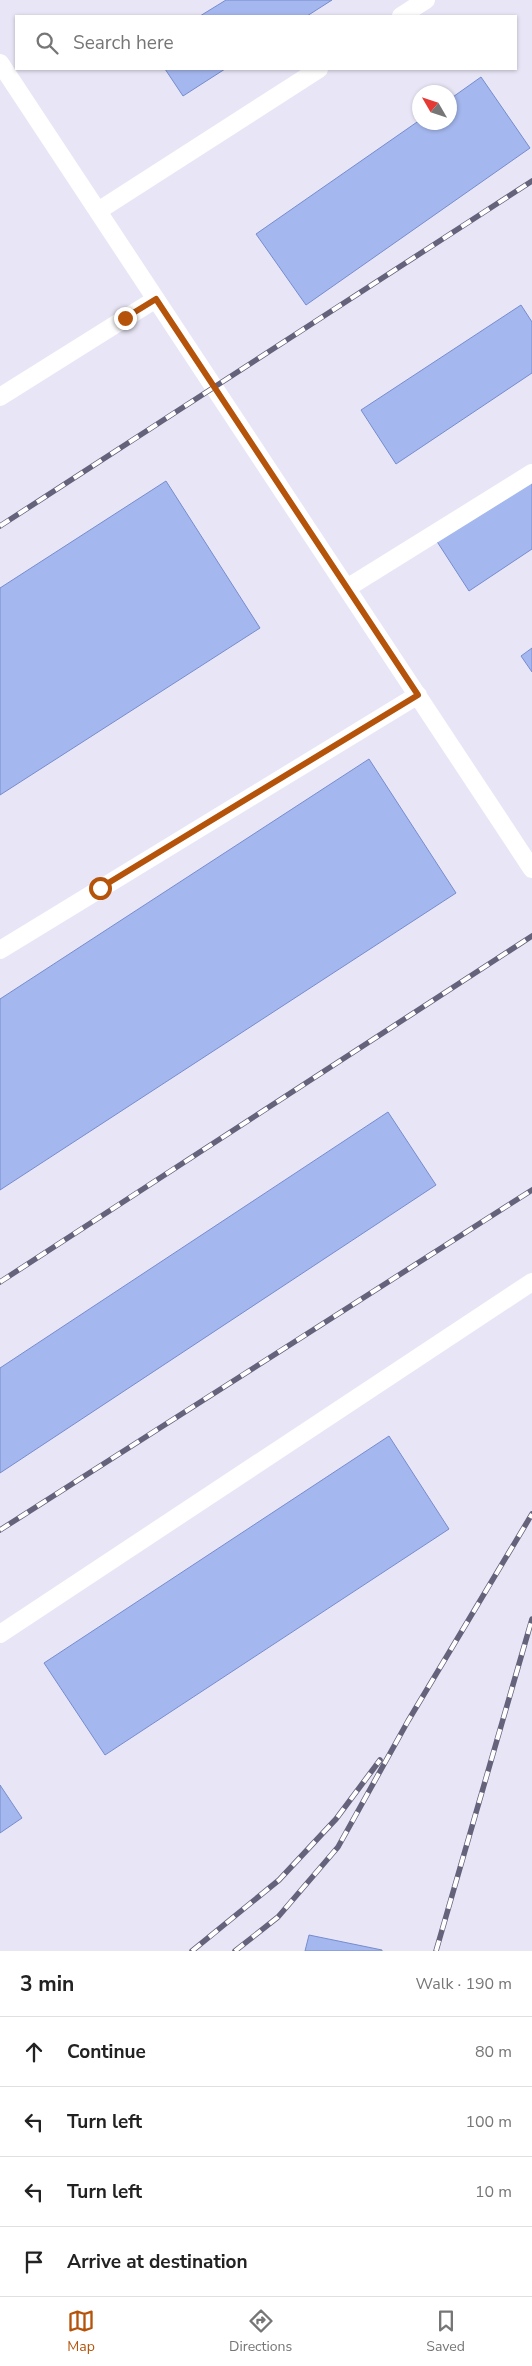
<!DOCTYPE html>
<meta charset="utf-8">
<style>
:root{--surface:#fff;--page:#f6f6f6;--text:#222;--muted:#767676;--line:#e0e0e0;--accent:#b45309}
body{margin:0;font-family:"Nunito Sans",sans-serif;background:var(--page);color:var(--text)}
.compass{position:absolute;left:412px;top:85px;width:45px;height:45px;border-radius:50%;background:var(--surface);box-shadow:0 1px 4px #0004;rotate:309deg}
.stop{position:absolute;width:15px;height:15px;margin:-11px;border:4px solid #b45309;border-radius:50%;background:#fff}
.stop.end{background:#b45309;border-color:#fff;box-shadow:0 1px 5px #0008}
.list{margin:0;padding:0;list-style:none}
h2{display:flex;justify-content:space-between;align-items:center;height:65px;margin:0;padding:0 20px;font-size:21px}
h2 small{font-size:16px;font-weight:400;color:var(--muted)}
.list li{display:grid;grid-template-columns:32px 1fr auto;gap:15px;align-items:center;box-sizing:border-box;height:70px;padding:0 20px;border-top:1px solid var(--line)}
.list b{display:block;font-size:19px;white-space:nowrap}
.list em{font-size:16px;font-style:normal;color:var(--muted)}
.icon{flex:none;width:28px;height:28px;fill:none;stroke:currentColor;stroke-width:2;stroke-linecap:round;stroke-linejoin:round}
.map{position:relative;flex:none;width:532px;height:1951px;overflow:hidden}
.search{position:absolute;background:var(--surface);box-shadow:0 1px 4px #0004;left:15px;right:15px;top:15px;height:55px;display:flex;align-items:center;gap:12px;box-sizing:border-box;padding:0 18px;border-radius:0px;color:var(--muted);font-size:19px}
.sheet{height:345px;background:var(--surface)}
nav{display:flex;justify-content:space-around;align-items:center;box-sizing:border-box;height:70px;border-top:1px solid var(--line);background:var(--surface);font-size:14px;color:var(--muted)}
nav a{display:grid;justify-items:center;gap:2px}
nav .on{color:var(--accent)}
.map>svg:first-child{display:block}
</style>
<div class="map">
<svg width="532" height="1951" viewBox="0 0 532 1951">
<rect width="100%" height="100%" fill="#e8e6f6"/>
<path fill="#a4b7ee" stroke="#768ccf" d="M226 0H332L307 16H200Z
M165 69H225L183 96Z
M481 77 530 148 306 305 256 234 420 120V122H450V99Z
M521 305 532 322V373L396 464 361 410Z
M532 477V549L469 591 436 540Z
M166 481 260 628 0 795V588Z
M532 648V672L521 656Z
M369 759 456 893 0 1190V999Z
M388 1112 436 1185 0 1473V1368Z
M389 1436 449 1529 105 1755 44 1663Z
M0 1785 22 1818 0 1833Z
M309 1935 382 1950V1951H305Z"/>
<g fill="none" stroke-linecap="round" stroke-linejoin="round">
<path stroke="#fff" stroke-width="18" d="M401 16 426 0
M0 63 532 869
M98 211 319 69
M0 397 156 299
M347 588 532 473
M0 950 418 695
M0 1634 532 1282"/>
<defs>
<path id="rail" d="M0 526 532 181
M0 1282 532 936
M0 1530 532 1190
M192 1951 279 1880 336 1819 380 1760
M235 1951 278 1917 338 1847 408 1721 532 1514
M436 1951 532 1619"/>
</defs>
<use href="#rail" stroke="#65627b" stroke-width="5.5"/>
<use href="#rail" stroke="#fff" stroke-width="4" stroke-dasharray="11" stroke-linecap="butt"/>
</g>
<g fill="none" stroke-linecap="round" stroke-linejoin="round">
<path stroke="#b45309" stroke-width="6" d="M100 888 418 695 156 299 125 318"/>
</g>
</svg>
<svg class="compass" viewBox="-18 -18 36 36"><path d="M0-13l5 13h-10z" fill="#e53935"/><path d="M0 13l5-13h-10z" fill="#767676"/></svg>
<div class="stop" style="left:100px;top:888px"></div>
<div class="stop end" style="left:125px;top:318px"></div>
<div class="search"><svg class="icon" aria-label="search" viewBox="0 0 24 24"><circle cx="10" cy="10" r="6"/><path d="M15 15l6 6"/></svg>Search here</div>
</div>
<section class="sheet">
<h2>3 min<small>Walk · 190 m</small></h2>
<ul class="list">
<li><svg class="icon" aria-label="ahead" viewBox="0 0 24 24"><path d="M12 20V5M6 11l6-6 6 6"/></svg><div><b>Continue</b></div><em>80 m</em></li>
<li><svg class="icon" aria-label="left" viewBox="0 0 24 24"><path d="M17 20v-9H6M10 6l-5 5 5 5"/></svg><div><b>Turn left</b></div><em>100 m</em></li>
<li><svg class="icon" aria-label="left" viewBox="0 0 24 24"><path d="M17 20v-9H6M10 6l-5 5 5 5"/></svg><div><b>Turn left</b></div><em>10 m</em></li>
<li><svg class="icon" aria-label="arrive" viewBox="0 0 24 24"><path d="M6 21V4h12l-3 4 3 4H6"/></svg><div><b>Arrive at destination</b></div></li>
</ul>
</section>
<nav>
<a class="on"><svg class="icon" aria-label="map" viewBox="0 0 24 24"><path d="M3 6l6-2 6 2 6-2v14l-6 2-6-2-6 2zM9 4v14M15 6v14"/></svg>Map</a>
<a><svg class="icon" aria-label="directions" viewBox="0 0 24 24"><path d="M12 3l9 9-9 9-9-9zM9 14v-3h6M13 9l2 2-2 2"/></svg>Directions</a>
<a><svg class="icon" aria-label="saved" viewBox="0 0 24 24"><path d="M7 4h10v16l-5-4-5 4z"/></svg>Saved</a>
</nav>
